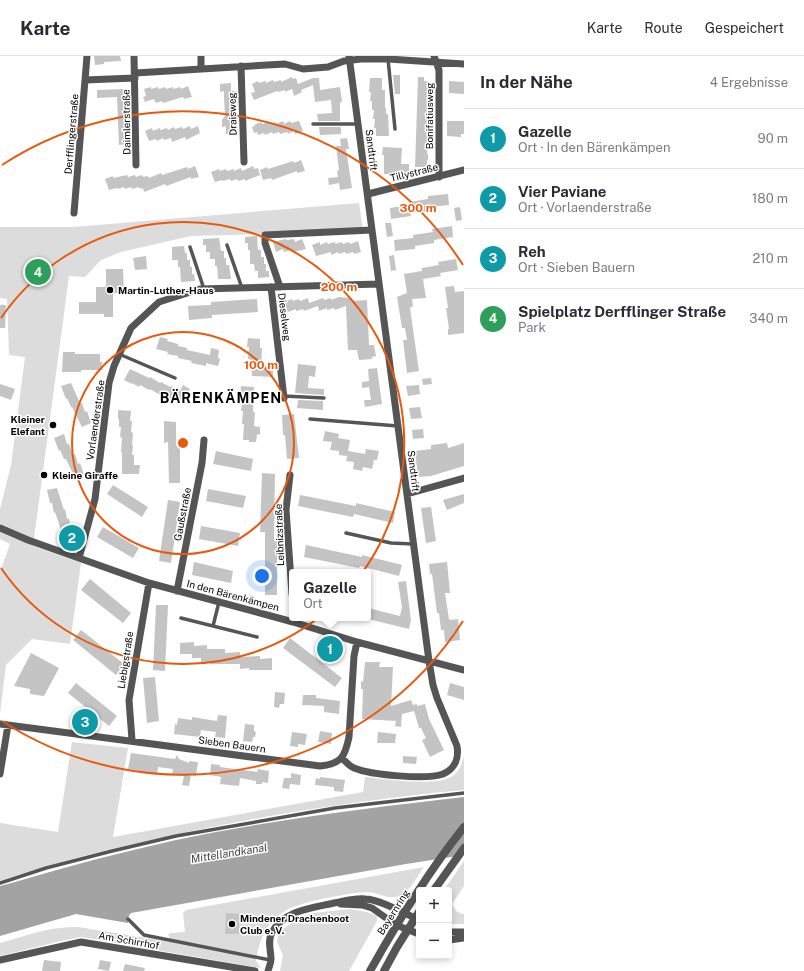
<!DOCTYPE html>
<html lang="de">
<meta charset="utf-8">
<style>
:root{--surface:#fff;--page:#f2f2f3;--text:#2b2b33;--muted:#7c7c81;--line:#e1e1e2;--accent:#111827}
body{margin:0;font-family:"Public Sans",sans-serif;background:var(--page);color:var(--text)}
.controls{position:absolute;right:12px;bottom:12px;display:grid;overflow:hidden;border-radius:4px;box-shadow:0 2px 6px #0003}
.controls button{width:36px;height:36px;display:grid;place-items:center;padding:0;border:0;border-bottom:1px solid var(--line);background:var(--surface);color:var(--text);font:20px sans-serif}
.you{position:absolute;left:262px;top:520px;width:14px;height:14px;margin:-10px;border:3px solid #fff;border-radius:50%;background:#1a73e8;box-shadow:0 0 0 6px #1a73e833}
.badge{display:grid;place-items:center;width:26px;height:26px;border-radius:50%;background:var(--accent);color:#fff;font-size:13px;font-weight:700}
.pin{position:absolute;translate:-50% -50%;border:2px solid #fff;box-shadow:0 1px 4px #0006}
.popup{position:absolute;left:289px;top:513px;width:82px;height:52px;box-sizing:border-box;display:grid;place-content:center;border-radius:4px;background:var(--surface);filter:drop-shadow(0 1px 3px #0005);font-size:13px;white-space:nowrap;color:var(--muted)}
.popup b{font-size:15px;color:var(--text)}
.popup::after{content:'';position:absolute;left:50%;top:100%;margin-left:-8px;border:8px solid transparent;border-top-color:var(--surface)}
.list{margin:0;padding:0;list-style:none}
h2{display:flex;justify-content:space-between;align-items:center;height:52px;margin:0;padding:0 16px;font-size:17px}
h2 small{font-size:13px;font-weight:400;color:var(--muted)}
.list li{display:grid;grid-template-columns:26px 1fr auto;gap:12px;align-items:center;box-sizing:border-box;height:60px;padding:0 16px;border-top:1px solid var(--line)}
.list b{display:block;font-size:15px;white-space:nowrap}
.list p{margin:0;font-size:13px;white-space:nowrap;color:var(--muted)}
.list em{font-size:13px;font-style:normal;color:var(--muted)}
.map{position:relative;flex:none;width:464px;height:915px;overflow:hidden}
header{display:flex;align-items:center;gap:24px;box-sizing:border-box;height:56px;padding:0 20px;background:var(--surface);border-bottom:1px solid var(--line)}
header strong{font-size:19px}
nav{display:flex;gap:22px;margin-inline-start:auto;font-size:14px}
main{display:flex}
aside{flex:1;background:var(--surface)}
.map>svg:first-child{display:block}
</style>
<header>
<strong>Karte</strong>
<nav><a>Karte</a><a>Route</a><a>Gespeichert</a></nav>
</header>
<main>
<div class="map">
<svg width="464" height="915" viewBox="0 0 464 915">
<rect width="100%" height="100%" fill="#fff"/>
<path fill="#dcdcdc" d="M359 147 363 173 266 178 191 180 121 196 101 204 85 221 69 220 33 490 81 507 70 588 32 583 6 609 0 658V516L10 488 0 483V453L11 409 25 301 9 299 7 243 0 242V171H73Z
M72 686 128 692 113 781 363 736 365 721C384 723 432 730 449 722 458 718 462 709 464 700V734C357 744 251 761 147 785 97 796 48 808 0 825V767L58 776Z
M464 805V830L452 848 456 855 462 858H464V868H449V834H444Z
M424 811C417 820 411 834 401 839 389 845 380 837 368 836 356 836 344 839 332 841 289 849 263 857 256 905L261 912 81 881 61 885 0 900V887C25 880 51 870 78 871L172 886 168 879 170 877 185 876 183 857 186 854Z
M350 853 367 856 377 860V865L349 915H280L283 899 277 886 278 879 283 873 300 861 313 857Z"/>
<path fill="#a3a3a3" d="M464 741V799L406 808 131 857C128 860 128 863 128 867L76 858 0 880V830L15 826C68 810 122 796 176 784 271 764 368 752 464 741Z"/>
<path fill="#c4c4c4" d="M94 0H120L121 5 104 6V8L95 9Z
M393 19H400V38H395Z
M292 21 293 23 296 22 298 28 313 22H319L320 34 340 31 342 46H340V65H318L317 58 332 57 331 44 315 46 313 29 301 34 302 36 294 40 292 33 285 36V34L278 36 277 35 254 44 251 37 255 36 252 28 258 25 259 27 266 25V27L273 24 274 26 281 24V26Z
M418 21H424V25H429L427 98H428V104H427V111H415Z
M370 22H382V34H385V52H386V58H388L389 80H376V72H374L375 63H373L374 54H372V45H370L371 36H369Z
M449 25 464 26V38L449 37Z
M231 27V35H235L237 77 226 78V70L222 71V64L225 60 224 42V35L220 36V28Z
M188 30 192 41 184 43 183 41 163 47 162 45 156 47 154 43 145 46 143 41 146 40 144 33 151 31V33L158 31 159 33 165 31 166 33 173 31V33L180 31 181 33Z
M124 33V41L127 40 130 83H126L127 88 119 89 117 41 97 42V34Z
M283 65 284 68 290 65 291 67 299 65 303 75 295 78 294 75 288 78 287 76 280 78 279 76 273 78 272 76 265 79 264 77 258 79 257 76 254 77 252 71 255 70 254 69 261 66 262 68 268 66 269 68 276 66V68Z
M447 65H464V78H461V81L447 80Z
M190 70 191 73 198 70 200 77 186 84 185 81 172 86 171 82 164 84 163 82 157 85 156 83 149 85 145 75 152 72 153 75 160 72V74L167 72 168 74 174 71 175 73 182 71 183 73Z
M319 71H341V78L320 79Z
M347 82 349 93H346L352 132 340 134 339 127 329 129 328 122 338 121 337 115 339 114 336 90H341L340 83Z
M383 91 402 92 401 108H409V117L395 116V119L384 118V99H382Z
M301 104 305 115 297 117V115L272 124 271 122 263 124 260 114 267 111 268 113 293 105 294 107Z
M195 110 199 121 191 123V121L166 130 165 128 144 136 143 132 140 133 139 131 132 133 131 131 125 133 124 131 118 133 117 132 109 134 105 123 113 120V122L127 119 128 121 135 119 136 121 142 119 143 121 148 120 149 122 161 117 162 119 187 111 188 113Z
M253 110 254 113 258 112 260 119 245 125V123L238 125 237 123 231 125 230 123 223 125 222 124 215 126 211 116 219 113 220 115 226 113 227 115 234 113V115L241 112 242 115Z
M448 138 449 149 430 151V155L410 157 411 160 391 163 390 152 409 149V146L428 143V140Z
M460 151 462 164 456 165 454 152Z
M385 167H391L393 180 387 181Z
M452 170 453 181 434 184V187L415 190V193L395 195 394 184 413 182V179L433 176 432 173Z
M257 180 258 194H261V201H264V208H266V215H269V221L258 222V215H255L254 208H250V194H248V187H245V181Z
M219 182 221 195H224V202H226V209H229L231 223H218L217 210H215V203H210V196H206V189H203V183Z
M286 183 287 184 294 183 295 186 302 183 306 193 292 196 291 194 284 196 283 193 276 196 273 186Z
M358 185 361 196 354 198 353 196 346 198 345 196 339 198 338 196 331 199V196L316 200 312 189 320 186V189L327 186 328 188 335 186V188L342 186 343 188 349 186 350 188Z
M184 190 185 197H187V204H190V211H192V218H194L195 225 181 226 180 211H178V204H172V191Z
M394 199 396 214 391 215 389 200Z
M146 200 147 213 135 214 133 202Z
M456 203 458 214 440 217 441 220 423 223 426 242 412 243 413 250 410 252 419 315 407 317 403 284H407L405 272H402L397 241 407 237 404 218 422 215V212L439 209 438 206Z
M106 213H123L124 237H113V261H104V258H79V246H96V231H106Z
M454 230 455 236 464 235V277L448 279V273H449L446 252H448L445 231Z
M339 241 351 242 352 245 367 244 369 289H374L376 300 372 301V303L359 304 357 294H348L346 250 335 254 334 252 327 254V252L319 255 318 250 304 255 303 253 296 255V253L288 256 284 246 292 243 293 245 299 243 300 245 308 242 309 247 323 242 324 244 331 242V244Z
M257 243 258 256 212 259V262L189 264 188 250 211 249V246Z
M0 249H6L5 272H0Z
M160 281 168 283 167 285 178 288V290L187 292V294L210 299 211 292 219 294 218 302 220 303 218 310 206 307V310L191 307 192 305 178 302V300L167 298 168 296 156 293Z
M248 282 260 283V292H262L261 309 273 310V321L252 320V315L250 314V303H248L249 291H247Z
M63 296H75V298H100V306H102V314H81V316H62Z
M298 308 316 310 315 321 309 320 308 332 324 333V339L295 337Z
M377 312 382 348 365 351 364 344H371L369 331 362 332V326L369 325 368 313Z
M130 313 149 322 150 321 160 327 161 326 170 331 171 330 180 335 183 329 190 333 186 341H187L183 349 163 339 162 340 150 333 149 334 140 329 139 331 132 327V328L124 324Z
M431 322 432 328 423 329 422 323Z
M71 327 80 347H82L85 356 87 355 91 367 82 371 72 351H71L67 342 66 343 61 330Z
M0 328 15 333 11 344 0 340Z
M419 329 420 338 408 340 406 330Z
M241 330 254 331 253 356H255L254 370 260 371V379L257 378 256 386H249V384H243L244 368H242L243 355H241L242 346H240Z
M298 344 323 345V354L297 352Z
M420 351 422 362 411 363 409 352Z
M118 354 131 355 130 365H132L131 376 133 377 132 389H133L132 399H134V409H140L139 418H122V396H121L122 382 120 381 121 371H119V363H118Z
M294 358 299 402 287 403 285 379H283L282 359Z
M164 365 176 366V386H180V427H169L168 386 164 387Z
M423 373 424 382 413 383 412 374Z
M325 375 339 378 338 382 350 384 348 395 365 398 366 393 379 395 377 404H374L372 413 363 411 362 415 353 413 354 406 346 405 348 397 347 400 339 399V395L330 394 332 386 323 385Z
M64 378 67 388H69L73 399 75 398 78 408 80 407 84 419 75 422 66 403H64L60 394 59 395 54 382Z
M447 387 448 392 464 387V410L431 420 418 421 415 395 431 393V389Z
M216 395 253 403 251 415 213 408Z
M262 417 275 418 274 485H277V539H265V476H260Z
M113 429 148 451 142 461 107 438Z
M57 432 64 454 65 453 67 463H69L72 475 62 477 55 456 54 457 52 447H50L47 434Z
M208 433 246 440 243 452 206 445Z
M464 438V447L447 454 443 444Z
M300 439 356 450V447L395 456 393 467 354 458 353 461 298 450Z
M168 444 180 446 171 507 159 505Z
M431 451 436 485 426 487 421 452Z
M201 470 240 477 238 490 199 483Z
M103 471 139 492 133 502 97 481Z
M306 489 362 501V499L402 509 399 520 360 510 359 512 304 501Z
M194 506 233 515 231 527 192 519Z
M447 506 450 537H445L449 563 450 564 458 563 460 584 445 586 444 574H441L439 557H437L432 518H430L429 508Z
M90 523 131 557 123 567 81 534Z
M406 525 411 564 409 573 368 563V552L400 560 402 551 398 526Z
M156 549H168L165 615 153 614Z
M81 574 124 608 116 619 73 584Z
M290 582 342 622 335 631 283 592Z
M194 586V590L207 589V593H225V597L240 596V601L260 600V603L272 602V614H249V612L240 613V608H210L209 606H201V602H192V598H180V587Z
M31 597 59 612 44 640 30 638V633L14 630Z
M365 606H380L379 611H393L391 650 411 644 413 649 417 648V650L425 648 429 663 444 694 430 701 422 684 426 682 421 672H419L414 655 402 658 401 671 395 670 396 665 362 663 363 633H361V625L363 626Z
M155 621 159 665 147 667 143 622Z
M76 627 117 660 109 670 68 637Z
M450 627 464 631V644L447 639Z
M275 636 285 637 284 648H280L279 652 274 651Z
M303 639H316V642L340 645 339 658 324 656V650L302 649Z
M218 659 227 660 225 682 215 681 216 676 201 674 200 681 174 678 175 668 177 669 178 662 192 664V661L217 665Z
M245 668 254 669V675L256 676 255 681H253L252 686 243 685Z
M320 675 332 677 331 688 318 686Z
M292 676 307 678 305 689 298 688V691L290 690Z
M378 676 396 678 395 687H377Z
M131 697 175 703 177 699 179 703 189 707V705L198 706 196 720 191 719 189 730 182 729 184 720 172 719 173 713 158 711 157 719 140 717 141 715 128 713Z
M403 700 417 701 416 708 403 707Z
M211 708 220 709V711L257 716 258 713 269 715 268 727 262 726V728H256V725L240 722 239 730 220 728 221 721 210 719Z
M291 717 301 719 300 729 290 728 289 733 282 732 284 722H291Z
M320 721 345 724 343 736 334 735V731L315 729 316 722 320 723Z
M226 857 240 858 239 878H225Z
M44 904 61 906 60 915H42Z
M100 904 111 906 109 915 98 913Z
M125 908 145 912 144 915H123Z"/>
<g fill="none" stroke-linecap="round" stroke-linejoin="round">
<path stroke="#555" stroke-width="3.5" d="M388 3 395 73
M313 68H358
M227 189 242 232
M190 191 204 233
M119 298 175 322
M284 340 324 342
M310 363 398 370
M346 477 391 487 413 488
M181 562 257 581
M213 570 219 546
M0 827 46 812 112 795 176 780 335 752 464 737
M128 863 144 879 270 904"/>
<path stroke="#555" stroke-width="7" d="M134 0 136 109
M201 0V13
M434 0 439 14V121
M241 10 244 106
M135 17 285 8 303 13 328 11 344 5 361 3H388L464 8
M85 24 135 22
M368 138 464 114
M74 157 87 0
M271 231 284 342
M280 231 265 187V179L372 174
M290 419 286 454 292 538
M407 438 464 422
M0 472 28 484 149 527 293 566 357 586 464 614
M79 502 95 443 109 327 114 310 131 272 159 246 200 233 379 228
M177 535 202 407 204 384
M0 668 320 710C341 708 345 701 349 681L354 600 357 586
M132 684 129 644 149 527
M342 702C346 706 349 710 354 712 371 719 426 724 443 718 455 713 459 702 457 690L437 642 433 629 429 605 349 0
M0 718 8 669
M341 848 362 849 372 852 396 869 419 878
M449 876H464
M449 884 464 882
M0 904 81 886 255 915
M268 915C269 911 271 907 271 903 271 894 267 885 272 876 285 854 312 852 334 847 345 845 354 842 365 843 379 843 406 858 419 864"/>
<path stroke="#555" stroke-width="8" d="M434 834 464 792
M370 915C398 865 428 816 464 771
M384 915 397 891 419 856"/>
</g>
<g fill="none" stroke="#e8590c" stroke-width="2">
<circle cx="183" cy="387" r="111"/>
<path d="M1 262A221 221 0 1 1 1 512"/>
<path d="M463 565A332 332 0 0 1 2 665M2 109A332 332 0 0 1 463 209"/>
</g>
<g fill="#000" stroke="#fff" stroke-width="1.5">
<circle cx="110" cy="234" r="4"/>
<circle cx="53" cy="369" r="4"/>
<circle cx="44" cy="419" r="4"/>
<circle cx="232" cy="868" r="4"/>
</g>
<g text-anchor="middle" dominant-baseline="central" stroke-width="3" stroke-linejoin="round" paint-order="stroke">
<g font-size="10" fill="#000" stroke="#fff">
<text transform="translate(232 58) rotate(-92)">Draisweg</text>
<text transform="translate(429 60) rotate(-90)">Bonifatiusweg</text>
<text transform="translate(126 66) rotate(-91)">Daimlerstraße</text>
<text transform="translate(71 78) rotate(-85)">Derfflingerstraße</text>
<text transform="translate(372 94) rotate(83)">Sandtrift</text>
<text transform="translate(414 116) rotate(-14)">Tillystraße</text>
<text transform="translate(285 261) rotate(83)">Dieselweg</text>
<text transform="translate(95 364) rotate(-82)">Vorlaenderstraße</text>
<text transform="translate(414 415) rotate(83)">Sandtrift</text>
<text transform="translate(182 458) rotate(-79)">Gaußstraße</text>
<text transform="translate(279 479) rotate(-92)">Leibnizstraße</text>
<text transform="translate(233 539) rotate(15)">In den Bärenkämpen</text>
<text transform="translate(125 604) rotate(-81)">Liebigstraße</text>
<text transform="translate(232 688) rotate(8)">Sieben Bauern</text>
<text transform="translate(393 856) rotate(-58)">Bayernring</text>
<text transform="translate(129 884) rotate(10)">Am Schirrhof</text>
</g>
<g font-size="10" font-weight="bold" fill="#000" stroke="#fff" text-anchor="start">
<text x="118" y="234">Martin-Luther-Haus</text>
<text x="45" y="363" text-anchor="end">Kleiner<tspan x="45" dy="12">Elefant</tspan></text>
<text x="52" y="419">Kleine Giraffe</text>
<text x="240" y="862">Mindener Drachenboot<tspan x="240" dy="12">Club e. V.</tspan></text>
</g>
<g font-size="11" font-style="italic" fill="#444" stroke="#fff">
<text transform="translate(229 797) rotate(-9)">Mittellandkanal</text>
</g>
<g font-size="14" font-weight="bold" letter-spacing="1" fill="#000" stroke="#fff">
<text x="221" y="342">BÄRENKÄMPEN</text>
</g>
</g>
<circle cx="183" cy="387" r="6" fill="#e8590c" stroke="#fff" stroke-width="2"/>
<g font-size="12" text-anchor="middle" font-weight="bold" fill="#e8590c" stroke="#fff" stroke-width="3" stroke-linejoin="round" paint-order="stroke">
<text x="418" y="156">300 m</text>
<text x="339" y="235">200 m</text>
<text x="261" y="313">100 m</text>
</g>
</svg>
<div class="controls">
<button>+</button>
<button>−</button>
</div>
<div class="you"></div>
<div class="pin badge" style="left:330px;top:593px;background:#0f9aa8">1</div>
<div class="popup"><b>Gazelle</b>Ort</div>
<div class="pin badge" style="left:72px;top:482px;background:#0f9aa8">2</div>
<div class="pin badge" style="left:85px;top:666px;background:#0f9aa8">3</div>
<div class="pin badge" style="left:38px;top:216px;background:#2e9e5b">4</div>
</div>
<aside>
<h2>In der Nähe<small>4 Ergebnisse</small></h2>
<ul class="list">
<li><span class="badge" style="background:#0f9aa8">1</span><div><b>Gazelle</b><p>Ort · In den Bärenkämpen</p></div><em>90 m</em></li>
<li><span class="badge" style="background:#0f9aa8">2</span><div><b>Vier Paviane</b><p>Ort · Vorlaenderstraße</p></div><em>180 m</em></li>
<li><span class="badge" style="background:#0f9aa8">3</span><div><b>Reh</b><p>Ort · Sieben Bauern</p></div><em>210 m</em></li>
<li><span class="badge" style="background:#2e9e5b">4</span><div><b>Spielplatz Derfflinger Straße</b><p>Park</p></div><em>340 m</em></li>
</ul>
</aside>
</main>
